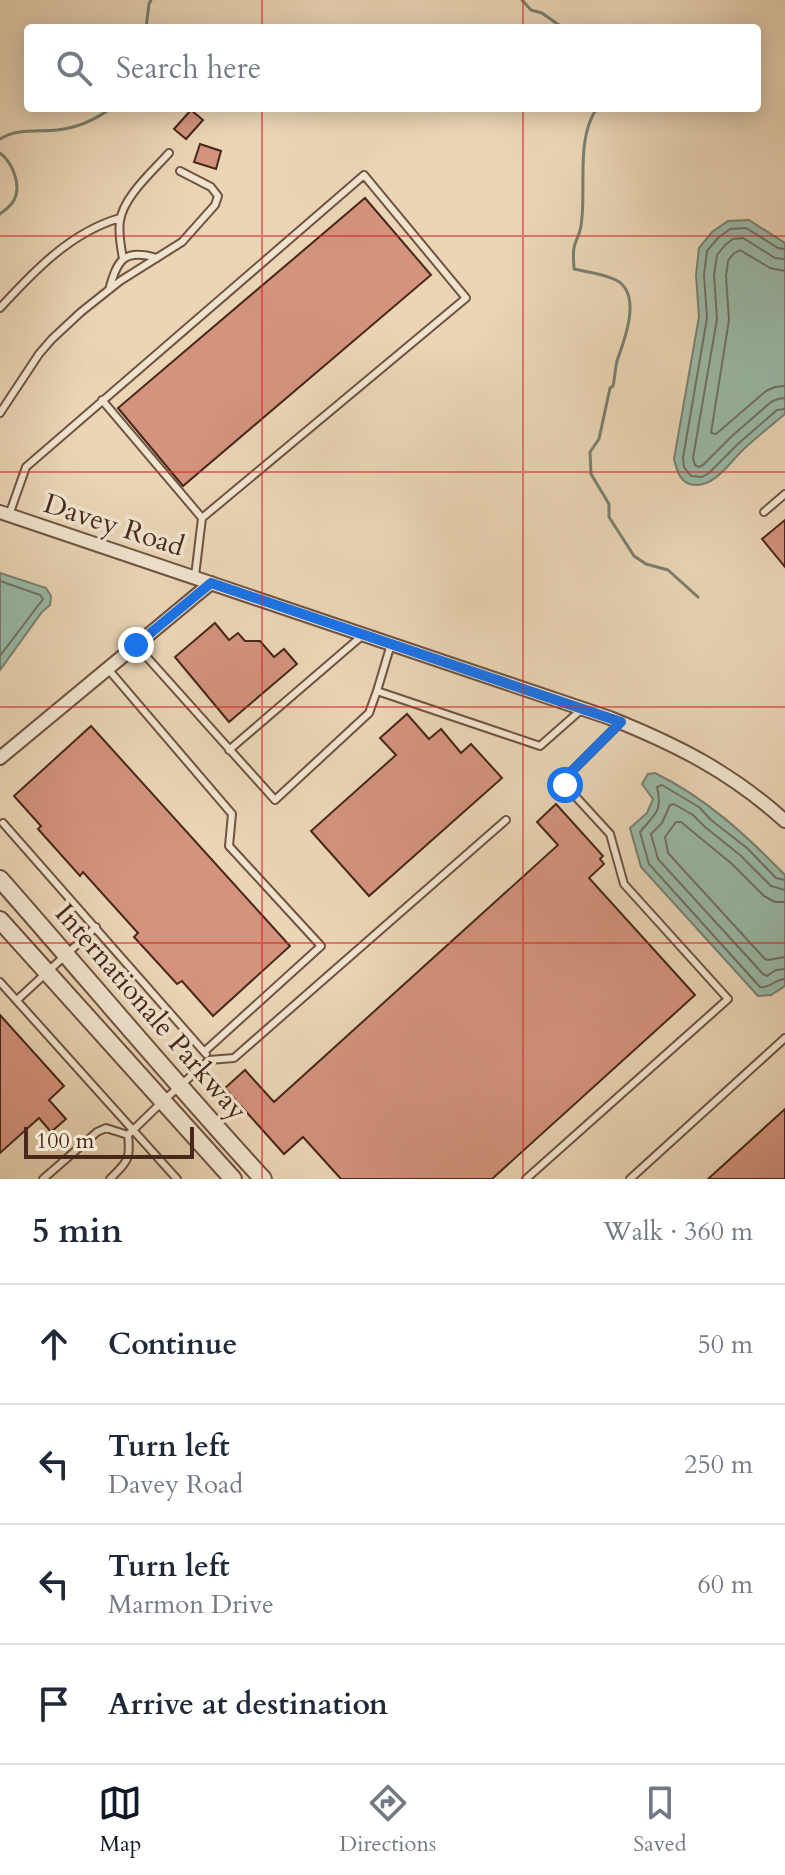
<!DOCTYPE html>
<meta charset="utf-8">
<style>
:root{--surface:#fff;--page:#f2f2f3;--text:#1f2937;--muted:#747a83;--line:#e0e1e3;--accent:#111827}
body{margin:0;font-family:Cardo,serif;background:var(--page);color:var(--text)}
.scale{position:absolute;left:24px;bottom:20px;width:170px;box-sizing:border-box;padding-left:8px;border:4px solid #48281a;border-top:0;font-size:22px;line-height:28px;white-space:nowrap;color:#48281a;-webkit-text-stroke:6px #f1e4cf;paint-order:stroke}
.stop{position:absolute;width:24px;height:24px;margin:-18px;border:6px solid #1a73e8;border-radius:50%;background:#fff}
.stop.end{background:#1a73e8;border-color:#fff;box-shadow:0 2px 8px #0008}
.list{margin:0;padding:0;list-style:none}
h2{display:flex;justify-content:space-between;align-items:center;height:104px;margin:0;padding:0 32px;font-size:34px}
h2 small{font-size:26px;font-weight:400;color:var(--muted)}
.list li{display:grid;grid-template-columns:52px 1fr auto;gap:24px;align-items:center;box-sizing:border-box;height:120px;padding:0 32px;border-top:2px solid var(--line)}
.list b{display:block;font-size:30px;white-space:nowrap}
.list p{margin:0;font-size:26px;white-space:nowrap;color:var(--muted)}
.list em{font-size:26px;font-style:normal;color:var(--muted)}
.icon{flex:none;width:44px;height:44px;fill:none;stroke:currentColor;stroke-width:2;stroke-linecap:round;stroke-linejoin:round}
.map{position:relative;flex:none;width:785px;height:1179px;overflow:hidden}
.search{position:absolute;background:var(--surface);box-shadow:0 4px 20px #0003;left:24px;right:24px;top:24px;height:88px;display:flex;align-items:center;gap:20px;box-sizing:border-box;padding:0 28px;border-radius:8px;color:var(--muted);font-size:30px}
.sheet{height:584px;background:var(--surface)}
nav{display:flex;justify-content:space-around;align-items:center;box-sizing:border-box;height:112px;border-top:2px solid var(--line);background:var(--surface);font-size:22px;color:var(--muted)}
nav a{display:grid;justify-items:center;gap:4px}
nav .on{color:var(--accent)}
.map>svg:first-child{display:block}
</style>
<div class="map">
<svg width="785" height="1179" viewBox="0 0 785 1179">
<rect width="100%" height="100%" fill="#ead5b5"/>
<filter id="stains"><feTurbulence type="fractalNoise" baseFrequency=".0025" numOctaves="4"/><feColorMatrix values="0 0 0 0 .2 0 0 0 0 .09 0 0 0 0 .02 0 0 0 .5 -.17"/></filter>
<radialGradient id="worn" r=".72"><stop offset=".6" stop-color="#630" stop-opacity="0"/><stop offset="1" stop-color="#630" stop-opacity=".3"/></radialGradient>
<path fill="#99b9a8" stroke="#797f6f" stroke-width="2" d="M749 220 785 243V414C772 425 758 436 746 447 731 460 717 485 696 485 681 485 677 472 674 459L699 317 696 275 699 248 712 232 728 221Z
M0 573 46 588 51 596 50 605 42 612 0 670Z
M655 773C706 798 746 835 785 875V986L771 995 758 996 641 867 630 828 647 813 653 799 642 784 648 774Z"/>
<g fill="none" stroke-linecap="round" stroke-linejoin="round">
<path stroke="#707061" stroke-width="2" d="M785 249 778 248 746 228 730 229 718 238 707 251 704 275 707 318 683 458 684 467 691 476 702 477 709 473 739 443 777 410 785 409
M785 259 775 258 743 238 733 239 725 245 717 255 714 275 717 319 693 458 695 465 699 467 703 465 732 436 771 402 778 399 785 398
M785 271 770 268 740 250 733 254 728 261 726 276 729 320 711 433 716 434 766 391 775 387 785 386
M0 581 40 595 43 599 0 656
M785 880 776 878 747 848 711 820 699 807 662 785 657 787C663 811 655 814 640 832L649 864 760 987C770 989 775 979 785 979
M785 890 771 886 740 855 705 827 693 815 674 804 670 805 662 823 651 834 658 859 763 974 767 976 776 970 785 969
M785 902H775L764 896 732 864 681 822H676L665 837 668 853 765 959 768 960 785 957"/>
<path stroke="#797f6f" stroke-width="3" d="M522 0 531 10 542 13 563 28
M146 28 149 4 151 0
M597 108C575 140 587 189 581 226 580 233 577 238 575 244 572 252 574 262 574 269 588 272 604 274 616 280 643 294 624 341 617 361 615 369 615 378 613 386L610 388 599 439 590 452 591 474 609 504V517L634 556 646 564 668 570 698 597
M0 139C17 128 38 132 57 130 77 128 95 120 111 108
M0 153C12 162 22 185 14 200 11 206 5 210 0 214"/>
</g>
<path fill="#d3937d" stroke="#48281a" stroke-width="2" d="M191 110 203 120 186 139 174 129Z
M200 144 221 151 216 169 194 162Z
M365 198 431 275 183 486 118 408Z
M785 520V567L762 539Z
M215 623 229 640 238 633 245 641H260L274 657 284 649 297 664 229 722 175 657Z
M407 714 429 739 441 729 461 753 471 744 502 778 369 896 311 831 396 755 380 738Z
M91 726 290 946 213 1016 182 981 177 984 134 937 138 933 83 872 80 876 38 829 41 826 14 796Z
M556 804 603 856 600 859 604 864 589 878 695 995 492 1179H341L303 1137 284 1154 225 1088 245 1070 274 1102 558 845 537 822Z
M0 1015 64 1086 49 1100 66 1119 51 1132 39 1118 0 1153Z
M785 1109V1179H708Z"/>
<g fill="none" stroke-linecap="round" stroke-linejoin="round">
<defs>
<path id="service" d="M123 259C121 247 118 233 120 221 123 197 153 171 169 153
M109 290C117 260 124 248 157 258
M0 308C34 271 71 232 120 218
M102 400 202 518
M0 413 39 354 52 339 81 312 120 281 182 242 215 205 218 196 211 187 180 171
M764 512 785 494
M9 515 26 467 364 175 466 298 202 518 195 576
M136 645 275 800 369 713 377 691 540 746 582 709
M108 669 232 814 229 846 321 946 205 1051
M377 691 391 644
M229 750 363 635
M3 823 206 1054
M0 982 177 1179
M17 1000 96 927
M128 1135 163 1101 209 1060 234 1058 506 820
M43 1179 97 1132 106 1128 128 1135
M110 1179C127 1162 131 1160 128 1135
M526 1179 728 999 624 884 610 834 565 785 566 777 621 722
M630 1179 785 1038"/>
<path id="minor" d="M0 512 610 718C677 745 731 772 785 821
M0 758 211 583"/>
<path id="tertiary" d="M0 879C88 979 173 1081 263 1179
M0 920 233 1179"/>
</defs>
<use href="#service" stroke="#705341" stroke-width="10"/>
<use href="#minor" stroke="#705341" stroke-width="16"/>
<use href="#tertiary" stroke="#705341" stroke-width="20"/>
<use href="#service" stroke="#f1e4cf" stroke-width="6"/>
<use href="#minor" stroke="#f1e4cf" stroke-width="12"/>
<use href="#tertiary" stroke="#f1e4cf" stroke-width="16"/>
</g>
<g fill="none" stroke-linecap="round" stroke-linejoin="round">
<path stroke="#1a73e8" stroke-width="10" d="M136 645 211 583 621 722 566 777 565 785"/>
</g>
<path fill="none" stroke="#d62828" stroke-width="2" stroke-opacity="0.55" d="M262 0V28M523 0V28M262 108V1179M523 108V1179M0 236H785M0 472H785M0 707H785M0 943H785"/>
<g text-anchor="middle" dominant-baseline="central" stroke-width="7" stroke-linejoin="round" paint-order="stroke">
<g font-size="28" fill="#48281a" stroke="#f1e4cf">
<text transform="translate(114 525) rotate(18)">Davey Road</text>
<text transform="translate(151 1012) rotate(49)">Internationale Parkway</text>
</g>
</g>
<rect width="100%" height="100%" filter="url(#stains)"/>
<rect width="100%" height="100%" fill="url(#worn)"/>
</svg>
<div class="scale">100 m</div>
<div class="stop" style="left:565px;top:785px"></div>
<div class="stop end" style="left:136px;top:645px"></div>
<div class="search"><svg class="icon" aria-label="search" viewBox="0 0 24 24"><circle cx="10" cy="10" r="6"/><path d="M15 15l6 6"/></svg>Search here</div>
</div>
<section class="sheet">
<h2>5 min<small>Walk · 360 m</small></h2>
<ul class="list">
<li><svg class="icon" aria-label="ahead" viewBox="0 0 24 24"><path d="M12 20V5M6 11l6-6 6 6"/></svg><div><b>Continue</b></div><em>50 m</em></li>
<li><svg class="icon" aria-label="left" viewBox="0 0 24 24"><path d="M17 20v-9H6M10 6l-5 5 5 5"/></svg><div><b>Turn left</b><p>Davey Road</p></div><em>250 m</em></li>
<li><svg class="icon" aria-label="left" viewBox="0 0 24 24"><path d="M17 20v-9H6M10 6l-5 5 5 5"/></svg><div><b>Turn left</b><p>Marmon Drive</p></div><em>60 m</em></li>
<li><svg class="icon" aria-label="arrive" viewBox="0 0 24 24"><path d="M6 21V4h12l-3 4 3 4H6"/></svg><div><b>Arrive at destination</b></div></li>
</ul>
</section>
<nav>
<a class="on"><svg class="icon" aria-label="map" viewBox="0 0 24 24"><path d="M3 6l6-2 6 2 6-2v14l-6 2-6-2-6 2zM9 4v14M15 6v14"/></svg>Map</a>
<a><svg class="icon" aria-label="directions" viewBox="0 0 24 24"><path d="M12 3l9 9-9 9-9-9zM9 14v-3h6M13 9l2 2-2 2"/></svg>Directions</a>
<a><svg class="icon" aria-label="saved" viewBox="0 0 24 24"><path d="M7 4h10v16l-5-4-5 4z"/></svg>Saved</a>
</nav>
